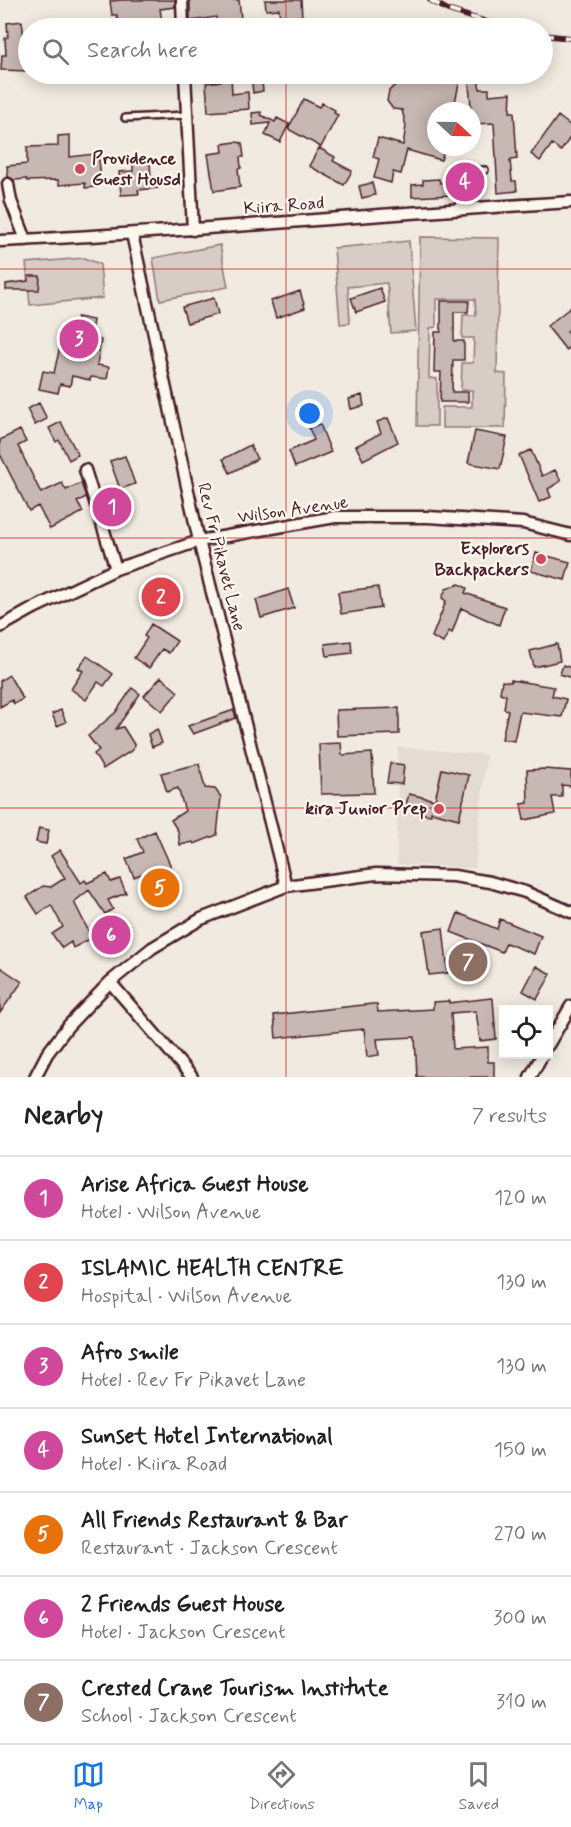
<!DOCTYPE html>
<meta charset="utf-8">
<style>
:root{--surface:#fff;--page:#f6f6f6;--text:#222;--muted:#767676;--line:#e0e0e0;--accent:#1a73e8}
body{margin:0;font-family:Mynerve,sans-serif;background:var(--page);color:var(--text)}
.controls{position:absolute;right:18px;bottom:18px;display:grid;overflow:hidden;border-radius:0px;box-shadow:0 3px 15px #0003}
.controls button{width:54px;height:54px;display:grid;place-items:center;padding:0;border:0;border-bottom:2px solid var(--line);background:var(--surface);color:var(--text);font:30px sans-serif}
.compass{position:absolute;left:427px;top:102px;width:54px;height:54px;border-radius:50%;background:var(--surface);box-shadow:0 3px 15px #0003;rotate:112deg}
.you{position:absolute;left:310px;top:414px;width:21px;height:21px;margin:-15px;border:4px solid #fff;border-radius:50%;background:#1a73e8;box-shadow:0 0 0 9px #1a73e833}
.badge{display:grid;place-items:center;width:39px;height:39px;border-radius:50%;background:var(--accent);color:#fff;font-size:20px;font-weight:700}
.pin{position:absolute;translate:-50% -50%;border:3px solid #fff;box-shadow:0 2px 6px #0006}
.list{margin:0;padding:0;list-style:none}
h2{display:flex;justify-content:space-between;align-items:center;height:78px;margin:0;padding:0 24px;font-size:26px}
h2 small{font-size:20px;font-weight:400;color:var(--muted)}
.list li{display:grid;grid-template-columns:39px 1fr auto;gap:18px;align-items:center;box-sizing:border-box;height:84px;padding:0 24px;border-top:2px solid var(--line)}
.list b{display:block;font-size:22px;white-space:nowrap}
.list p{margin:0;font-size:20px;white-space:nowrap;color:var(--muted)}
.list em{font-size:20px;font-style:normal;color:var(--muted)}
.icon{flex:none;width:33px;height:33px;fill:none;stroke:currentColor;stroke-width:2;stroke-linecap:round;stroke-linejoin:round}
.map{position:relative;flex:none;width:571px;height:1077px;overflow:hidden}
.search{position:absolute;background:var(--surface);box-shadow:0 3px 15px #0003;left:18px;right:18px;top:18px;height:66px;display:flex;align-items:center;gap:15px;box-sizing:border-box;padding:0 21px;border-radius:33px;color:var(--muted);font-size:22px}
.sheet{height:666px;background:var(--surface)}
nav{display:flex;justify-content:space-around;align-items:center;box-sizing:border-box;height:84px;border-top:2px solid var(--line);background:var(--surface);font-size:16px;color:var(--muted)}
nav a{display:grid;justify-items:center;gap:3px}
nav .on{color:var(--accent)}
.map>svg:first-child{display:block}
</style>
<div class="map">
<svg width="571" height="1077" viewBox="0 0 571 1077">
<rect width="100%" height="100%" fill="#f0eae0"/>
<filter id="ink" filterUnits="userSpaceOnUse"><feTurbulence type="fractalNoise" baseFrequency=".0167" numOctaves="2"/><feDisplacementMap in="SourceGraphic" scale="12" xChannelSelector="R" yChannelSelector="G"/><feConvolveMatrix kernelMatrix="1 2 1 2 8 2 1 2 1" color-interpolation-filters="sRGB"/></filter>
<g filter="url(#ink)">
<path fill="#e4dbd2" d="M398 747 486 755 475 868 397 864Z"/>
<path fill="#d8ccc6" stroke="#917678" stroke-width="1.5" d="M420 237 499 238 497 373 506 374 505 428H442V407H472V390H461L462 363H473L474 338H462L463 315H476L475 299H436V327L430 328 429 378 437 379V426H417Z
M409 241 416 331 391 333 387 283 348 287 350 323 340 324 334 248Z
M220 245 228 287 160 300 153 258Z
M84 258 100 264 103 298 30 305 26 263Z"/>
<path fill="#c8b8b3" stroke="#4a1f2b" stroke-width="1.5" d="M122 0H175V7L160 9 162 21 118 27 117 15H112L110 1Z
M190 0H239L242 28H217L216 17 190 21Z
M265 0H301L302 17 280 20 279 9 266 10Z
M22 21 25 48H28V71L1 70 2 55H6L5 38 8 37 7 23Z
M251 74H261L263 91 253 93Z
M407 74 461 75 453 111H436V147H445L441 160 407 150 401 174 393 172 391 183 374 178 379 159 373 157 378 138 403 145 406 126 402 110 393 109 387 101 389 91Z
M231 76 232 94 248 92 249 109 208 112 206 83 221 81V77Z
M468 76 478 79 480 89H489V95L511 93 510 112H514L517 159 510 160 512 181H516L517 191 498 193 494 123 473 124Z
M304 99 319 107 322 103 335 110 334 113 338 115 321 147 288 129Z
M261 112V115L275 122 277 118 289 124 280 142 265 135 270 123 253 125 252 113Z
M558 116 571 126V136L561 151 552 144 540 161 531 154Z
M70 135V157L94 154V159H99L101 181 95 182 96 187 85 188V183L59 185 58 180 27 181V179L14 180 8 177 7 166 27 164V147L58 146V136Z
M236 142 242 143 244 157H240L241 168 238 169 240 187 214 191 208 154 223 152 222 144Z
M319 148 335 157 333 161 352 171 344 185 309 166Z
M150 162 151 178 158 177V188L138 190 139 194 121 195 119 172 133 171V164Z
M439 179 440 183 451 182 452 195 412 197V185L423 184V180Z
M372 183 375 195 362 198 359 186Z
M28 276H40L39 290H6V284L28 281Z
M380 288 385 302 356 312 351 298Z
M300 291 305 308 276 318 271 301Z
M214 298 218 314 187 323 182 307Z
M441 301H469L468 312H454V341H464V360H453L452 392H468V402H440L441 372H434L435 332H441Z
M571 307V328L567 331 571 337V345L566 350 547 326Z
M77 317 93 320 90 338 101 340 97 365 109 367 107 379 91 377 90 380 72 376 70 386 60 384 58 393 39 389 43 371 54 373 63 333 74 334Z
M362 395 364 406 351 409 349 399Z
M39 403 47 419 35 425 27 409Z
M388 418 398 442 363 460 356 446 381 433 377 422Z
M61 422 78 455 69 460 59 440 56 442 49 428Z
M320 424 331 452 295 467 289 451 314 440 309 428Z
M20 430 26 442 18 446 41 493 62 483 66 490 81 483 86 497 77 502 83 512 50 529 38 506 29 511 0 454V440Z
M475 431 507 437 500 469 468 463Z
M250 445 257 459 230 473 223 459Z
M531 450 542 476 555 470 561 481 548 489 551 497 539 502 519 455Z
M125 456 135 484 120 489 110 461Z
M536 553 570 562 565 580 531 571Z
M459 584 467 588 465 593 505 607 499 625 461 608 452 633 449 631 443 643 432 637 446 601 442 598 446 589Z
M378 587 381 608 341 614 338 592Z
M288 589 294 608 261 618 256 600Z
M151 624 177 641 169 653 162 649 149 668 134 658 147 638 144 636Z
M351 641 352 653 327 656 325 644Z
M557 644 560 661 534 667 530 651Z
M87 656 113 674 104 686 98 682 86 700 71 689 83 671 78 668Z
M563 665 571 668V678L560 674Z
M9 675 23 699 14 704 12 700 0 707V681Z
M161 677 178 692 162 711 144 696Z
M511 680 554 687 552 696 566 699 562 717 520 712 514 741 502 739 508 710 504 709 506 695 500 693 502 681 511 682Z
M132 688 140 694 116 729 123 727 135 746 131 751 103 769 94 754 99 750 88 736 116 712Z
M399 708V734L337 736 336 710Z
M61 710 66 722 57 726 52 714Z
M234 710 236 718 193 734 188 726Z
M157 729 162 743 152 747 148 734Z
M341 743 342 755 372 753 374 793 321 794 319 744Z
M390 763 404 765 402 784 387 783Z
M199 764 205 788 215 789 221 797 217 835 194 844 193 842 180 845 178 831 171 820 185 811 178 788 167 792 161 773Z
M442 769 469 775 459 819 431 812V815L418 813V812L405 808 409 794 435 800Z
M544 769 571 771V786L562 785V797H552L555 814 524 820 521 804 528 803 527 770Z
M39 828 49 830 46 844 36 842Z
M155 831 177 880 167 884 161 870 152 874 151 870 134 877 126 859 143 852 137 839Z
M60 850 81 883 85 880 87 883 107 874 111 882 120 879 126 893 108 900 113 909 105 914 89 890 74 902 92 938 73 948 71 942 62 948 52 934 63 927 51 905 38 914 27 897 43 886 51 887 65 878 51 856Z
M458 913 497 929 500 919 541 936 534 954 506 943 502 952 451 932Z
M443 928 448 973 429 975 423 931Z
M536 966 551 974 537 999 523 991Z
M0 967 22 982 0 1013Z
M491 998 493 999 496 1039 480 1041 476 1011 451 1013 453 1049 488 1047V1062H494V1077H417L415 1037 377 1039 379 1055 367 1057 364 1029 276 1038 274 1015 372 1004H377L378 1012 433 1009V1002L449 1001V1003Z"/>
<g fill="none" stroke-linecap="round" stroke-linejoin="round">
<defs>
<path id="service" d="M125 118 187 115
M459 209V182L464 171 485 170"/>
<path id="minor" d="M182 0 183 28
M185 74 193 230
M8 184 11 201 26 240
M132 234 199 541 286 886
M0 241C191 232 381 213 571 202
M85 470 116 569
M0 627 34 608 116 569 199 541 335 517H428L523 523 571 535
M110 982 192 1077
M548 1045 571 1006
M35 1077 47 1054 68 1026 110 982 152 948 201 919 286 886 376 874 454 876 490 882 525 892 571 912
M530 1077 543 1054"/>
</defs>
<use href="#service" stroke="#4a1f2b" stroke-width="10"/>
<use href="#minor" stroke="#4a1f2b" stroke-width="15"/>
<use href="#service" stroke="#fbf7ec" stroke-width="5"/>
<use href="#minor" stroke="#fbf7ec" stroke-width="10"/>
<defs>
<path id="rail" d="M430 0 448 10 507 28
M542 35 571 38"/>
</defs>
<use href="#rail" stroke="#4a1f2b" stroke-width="6"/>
<use href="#rail" stroke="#fbf7ec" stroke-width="4" stroke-dasharray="11" stroke-linecap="butt"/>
</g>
</g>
<path fill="none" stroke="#d62828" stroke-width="1.5" stroke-opacity="0.55" d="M286 0V28M286 74V1077M0 269H571M0 538H571M0 808H571"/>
<g fill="#d1495b" stroke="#fbf7ec" stroke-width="2">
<circle cx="80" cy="169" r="6"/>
<circle cx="541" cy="559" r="6"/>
<circle cx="439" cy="809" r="6"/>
</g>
<g text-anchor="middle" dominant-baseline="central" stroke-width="4.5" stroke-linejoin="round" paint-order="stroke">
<g font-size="18" font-weight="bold" fill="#4a1f2b" stroke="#fbf7ec" text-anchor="end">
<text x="92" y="159" text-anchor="start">Providence<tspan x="92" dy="21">Guest Housd</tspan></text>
<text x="529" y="549">Explorers<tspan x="529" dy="21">Backpackers</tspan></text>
<text x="427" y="809">kira Junior Prep</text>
</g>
<g font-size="18" fill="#4a1f2b" stroke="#fbf7ec">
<text transform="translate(284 206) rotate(-4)">Kiira Road</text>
<text transform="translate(293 510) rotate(-8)">Wilson Avenue</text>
<text transform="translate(221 557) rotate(76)">Rev Fr Pikavet Lane</text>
</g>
</g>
</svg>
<div class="controls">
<button><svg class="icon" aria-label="locate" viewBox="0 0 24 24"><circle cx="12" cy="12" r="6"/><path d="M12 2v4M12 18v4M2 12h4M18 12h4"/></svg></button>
</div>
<svg class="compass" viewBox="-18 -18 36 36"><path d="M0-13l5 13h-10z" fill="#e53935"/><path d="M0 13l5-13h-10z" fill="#767676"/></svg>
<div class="you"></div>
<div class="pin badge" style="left:112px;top:507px;background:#d1479c">1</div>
<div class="pin badge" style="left:161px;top:597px;background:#e0444e">2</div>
<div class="pin badge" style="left:79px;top:339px;background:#d1479c">3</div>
<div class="pin badge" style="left:465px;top:182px;background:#d1479c">4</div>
<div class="pin badge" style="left:160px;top:888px;background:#e8710a">5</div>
<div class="pin badge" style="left:111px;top:935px;background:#d1479c">6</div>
<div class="pin badge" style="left:468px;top:962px;background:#8d6e63">7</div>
<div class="search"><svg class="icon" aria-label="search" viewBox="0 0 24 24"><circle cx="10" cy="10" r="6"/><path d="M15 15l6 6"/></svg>Search here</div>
</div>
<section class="sheet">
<h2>Nearby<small>7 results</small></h2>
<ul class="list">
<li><span class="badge" style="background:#d1479c">1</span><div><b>Arise Africa Guest House</b><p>Hotel · Wilson Avenue</p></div><em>120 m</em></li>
<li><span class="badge" style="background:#e0444e">2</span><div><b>ISLAMIC HEALTH CENTRE</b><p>Hospital · Wilson Avenue</p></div><em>130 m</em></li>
<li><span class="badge" style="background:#d1479c">3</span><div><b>Afro smile</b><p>Hotel · Rev Fr Pikavet Lane</p></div><em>130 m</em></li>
<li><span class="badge" style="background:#d1479c">4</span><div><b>Sunset Hotel International</b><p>Hotel · Kiira Road</p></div><em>150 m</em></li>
<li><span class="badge" style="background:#e8710a">5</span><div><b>All Friends Restaurant &amp; Bar</b><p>Restaurant · Jackson Crescent</p></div><em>270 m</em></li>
<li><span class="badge" style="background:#d1479c">6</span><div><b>2 Friends Guest House</b><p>Hotel · Jackson Crescent</p></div><em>300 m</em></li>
<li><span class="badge" style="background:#8d6e63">7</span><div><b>Crested Crane Tourism Institute</b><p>School · Jackson Crescent</p></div><em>310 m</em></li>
</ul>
</section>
<nav>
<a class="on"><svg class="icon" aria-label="map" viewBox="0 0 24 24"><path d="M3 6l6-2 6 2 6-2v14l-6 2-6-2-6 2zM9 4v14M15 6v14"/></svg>Map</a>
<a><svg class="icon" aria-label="directions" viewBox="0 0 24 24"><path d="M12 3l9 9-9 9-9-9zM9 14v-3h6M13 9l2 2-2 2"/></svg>Directions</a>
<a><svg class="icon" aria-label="saved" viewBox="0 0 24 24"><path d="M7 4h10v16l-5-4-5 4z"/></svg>Saved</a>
</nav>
